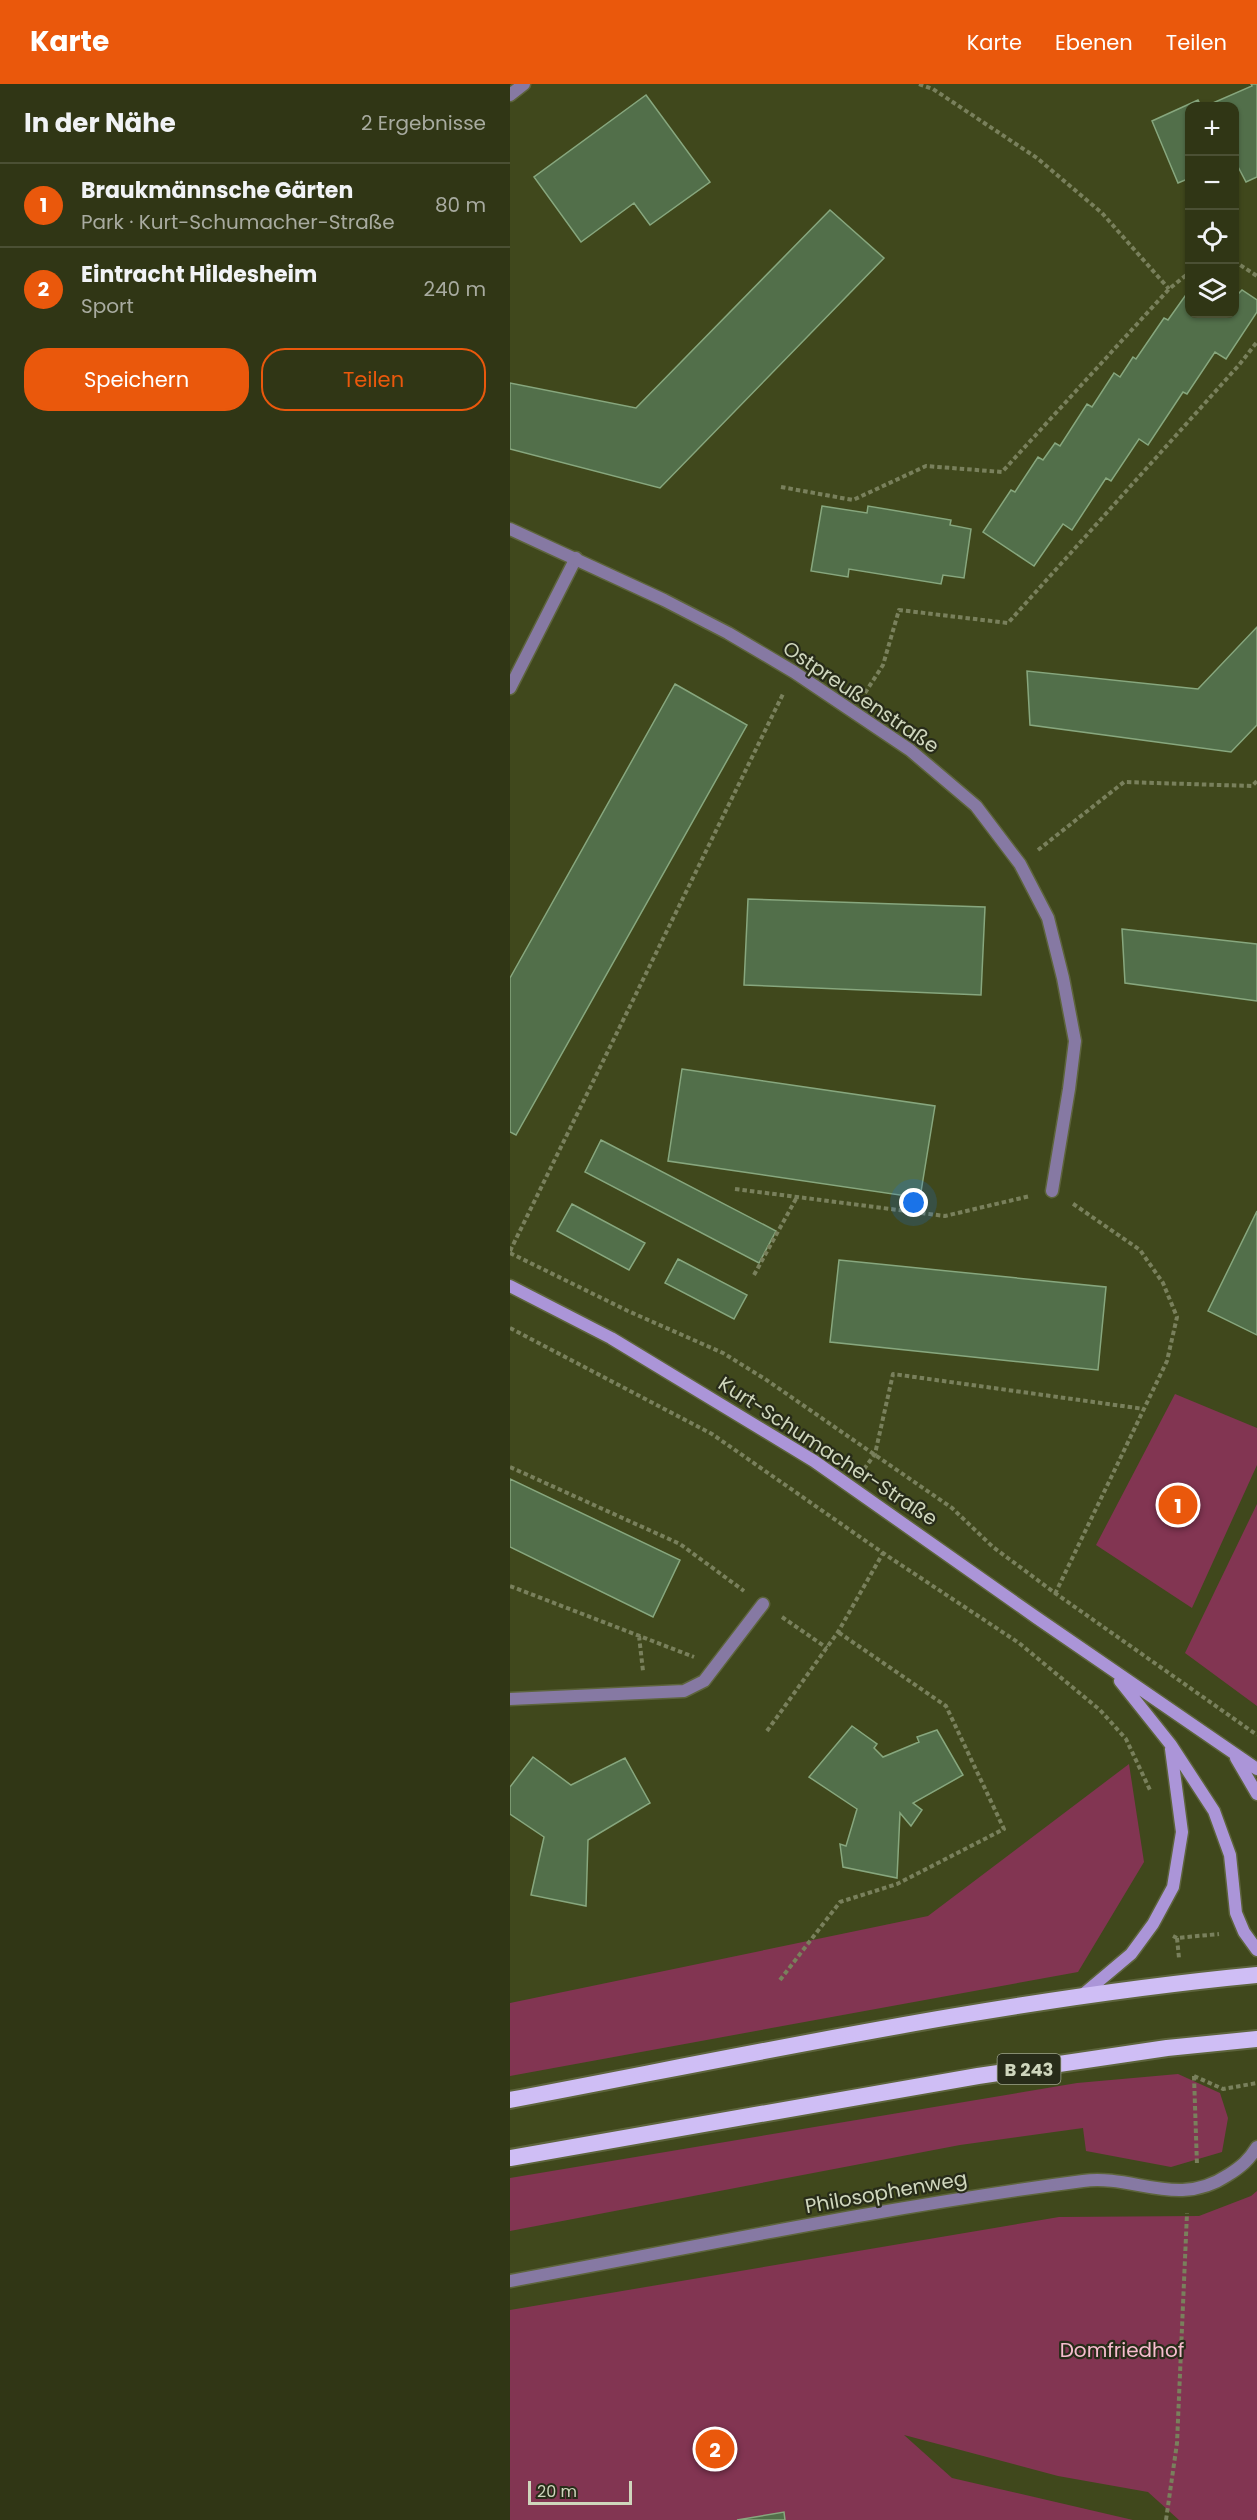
<!DOCTYPE html>
<html lang="de">
<meta charset="utf-8">
<style>
:root{--surface:#303615;--page:#3c4122;--text:#f1f3f6;--muted:#a8aba0;--line:#4b5034;--accent:#ea580c}
body{margin:0;font-family:Poppins,sans-serif;background:var(--page);color:var(--text)}
.controls{position:absolute;right:18px;top:18px;display:grid;overflow:hidden;border-radius:12px;box-shadow:0 2px 4px #0004}
.controls button{width:54px;height:54px;display:grid;place-items:center;padding:0;border:0;border-bottom:2px solid var(--line);background:var(--surface);color:var(--text);font:30px sans-serif}
.scale{position:absolute;left:18px;bottom:15px;width:104px;box-sizing:border-box;padding-left:6px;border:3px solid #cfd6bd;border-top:0;font-size:16px;line-height:21px;white-space:nowrap;color:#cfd6bd;-webkit-text-stroke:4px #282c19;paint-order:stroke}
.you{position:absolute;left:404px;top:1119px;width:21px;height:21px;margin:-15px;border:4px solid #fff;border-radius:50%;background:#1a73e8;box-shadow:0 0 0 9px #1a73e833}
.badge{display:grid;place-items:center;width:39px;height:39px;border-radius:50%;background:var(--accent);color:#fff;font-size:20px;font-weight:700}
.pin{position:absolute;translate:-50% -50%;border:3px solid #fff;box-shadow:0 2px 6px #0006}
.list{margin:0;padding:0;list-style:none}
h2{display:flex;justify-content:space-between;align-items:center;height:78px;margin:0;padding:0 24px;font-size:26px}
h2 small{font-size:20px;font-weight:400;color:var(--muted)}
.list li{display:grid;grid-template-columns:39px 1fr auto;gap:18px;align-items:center;box-sizing:border-box;height:84px;padding:0 24px;border-top:2px solid var(--line)}
.list b{display:block;font-size:22px;white-space:nowrap}
.list p{margin:0;font-size:20px;white-space:nowrap;color:var(--muted)}
.list em{font-size:20px;font-style:normal;color:var(--muted)}
.actions{display:flex;gap:12px;padding:18px 24px}
.actions a{flex:1;padding:14px 0;border:2px solid var(--accent);border-radius:24px;text-align:center;font-size:21px;color:var(--accent)}
.actions .main{background:var(--accent);color:#fff}
.icon{flex:none;width:33px;height:33px;fill:none;stroke:currentColor;stroke-width:2;stroke-linecap:round;stroke-linejoin:round}
.map{position:relative;flex:none;width:747px;height:2436px;overflow:hidden}
header{display:flex;align-items:center;gap:36px;box-sizing:border-box;height:84px;padding:0 30px;background:var(--accent);color:#fff}
header strong{font-size:28px}
nav{display:flex;gap:33px;margin-inline-start:auto;font-size:21px}
main{display:flex}
aside{flex:1;background:var(--surface)}
.map>svg:first-child{display:block}
</style>
<header>
<strong>Karte</strong>
<nav><a>Karte</a><a>Ebenen</a><a>Teilen</a></nav>
</header>
<main>
<aside>
<h2>In der Nähe<small>2 Ergebnisse</small></h2>
<ul class="list">
<li><span class="badge">1</span><div><b>Braukmännsche Gärten</b><p>Park · Kurt-Schumacher-Straße</p></div><em>80 m</em></li>
<li><span class="badge">2</span><div><b>Eintracht Hildesheim</b><p>Sport</p></div><em>240 m</em></li>
</ul>
<div class="actions"><a class="main">Speichern</a><a>Teilen</a></div>
</aside>
<div class="map">
<svg width="747" height="2436" viewBox="0 0 747 2436">
<rect width="100%" height="100%" fill="#40481c"/>
<path fill="#823552" d="M665 1310 747 1344V1381L682 1524 586 1461Z
M747 1420V1622L675 1569Z
M619 1680 634 1778 568 1888 0 1992V1919L418 1832Z
M668 1990 710 2009 718 2034 712 2068 661 2083 576 2067 573 2044 450 2061 0 2147V2094L567 1999Z
M747 2107V2436H669L638 2408 548 2392 394 2351 442 2394 623 2436H0V2226L549 2133 689 2132 741 2112Z"/>
<path fill="#526f4a" stroke="#87a77e" stroke-width="1.5" d="M741 0H747V93L736 98 724 75V22H696L742 2Z
M136 11 200 98 140 141 124 119 71 158 24 93Z
M688 16 691 22H680V94L668 99 642 37Z
M320 126 374 174 150 404 0 365V299L126 324Z
M680 205V230H724V206L729 209 732 206 747 216V228L716 275 705 268 677 310 673 308 638 361 629 355 601 397 596 394 562 446 553 440 524 482 473 448 501 406 505 408 528 373 533 376 545 359 550 362 577 320 582 323 604 289 610 293 623 273 626 275 654 234 658 236Z
M312 422 357 429 358 422 441 436 440 441 461 445 454 494 433 491 431 500 339 485 338 493 301 487Z
M747 543V641L721 668 520 641 517 587 688 605Z
M165 600 237 641 6 1051 0 1048V894Z
M238 815 475 823 471 911 234 901Z
M612 845 747 860V917L615 899Z
M172 985 425 1022 410 1114 158 1077Z
M91 1056 266 1147 249 1179 75 1088Z
M62 1120 135 1159 119 1186 47 1147Z
M747 1127V1251L698 1227Z
M168 1175 237 1211 224 1235 155 1199Z
M329 1176 596 1203 588 1286 320 1258Z
M0 1395 170 1476 143 1533 0 1463Z
M342 1642 367 1660 364 1664 373 1673 409 1658 407 1653 427 1646 453 1691 403 1719 412 1726 401 1742 390 1729 387 1794 333 1783 330 1760 336 1762 347 1725 299 1693Z
M23 1673 61 1701 115 1674 140 1719 78 1756 76 1822 21 1811 34 1753 0 1730V1703Z
M274 2428 275 2436H227Z"/>
<g fill="none" stroke-linecap="round" stroke-linejoin="round">
<defs>
<path id="service" d="M0 604 66 474
M0 2197C190 2162 380 2122 573 2097 624 2090 667 2125 718 2091 731 2083 739 2076 747 2063"/>
<path id="minor" d="M0 11 14 0
M0 445 154 516 218 549 284 588 400 666 466 722 510 780 538 834 553 894 565 957 559 1005 542 1107
M0 1615 174 1607 194 1597 253 1520"/>
<path id="secondary" d="M0 1202 101 1254 304 1377 527 1534 747 1685
M610 1597 661 1661 704 1727 720 1771 726 1829 734 1848 747 1866
M726 1674 747 1710
M570 1913 621 1870 643 1840 663 1803 672 1748 661 1665"/>
<path id="trunk" d="M0 2016C248 1969 496 1915 747 1891
M0 2074 468 1992 657 1964 747 1955"/>
</defs>
<use href="#service" stroke="#5d643c" stroke-width="15"/>
<use href="#minor" stroke="#5d643c" stroke-width="15"/>
<use href="#secondary" stroke="#5d643c" stroke-width="15"/>
<use href="#trunk" stroke="#5d643c" stroke-width="20"/>
<path stroke="#79805c" stroke-width="4" stroke-dasharray="4.5 3" stroke-linecap="butt" d="M409 0 423 5 527 74 592 129 659 205
M724 177 747 192
M271 403 343 416 416 382 492 388 659 205 680 188
M355 609 373 581 389 526 498 539 729 281 747 258
M528 766 614 698 742 702 747 697
M225 1105 435 1132 520 1112
M0 1167 273 610
M0 1169 118 1227 213 1269 255 1295 442 1424 483 1463 545 1509 747 1651
M244 1191 287 1113
M0 1244 202 1350 373 1469 509 1559 590 1626 616 1655 640 1706
M0 1383 170 1460 234 1507
M354 1385 365 1370 383 1290 634 1325
M0 1502 184 1573
M545 1510 657 1277 667 1233 653 1199 630 1166 562 1119
M272 1533 317 1564
M129 1552 133 1587
M257 1647 328 1548 373 1469
M663 1852 667 1854 709 1850
M667 1854 669 1874
M270 1896 330 1818 387 1800 494 1745 436 1622 328 1548
M684 1992 687 2081
M684 1992 713 2005 747 1999
M656 2436 667 2359 677 2129"/>
<use href="#service" stroke="#8679a3" stroke-width="12"/>
<use href="#minor" stroke="#8679a3" stroke-width="12"/>
<use href="#secondary" stroke="#ab95d8" stroke-width="12"/>
<use href="#trunk" stroke="#cfbef5" stroke-width="16"/>
</g>
<g text-anchor="middle" dominant-baseline="central" stroke-width="4.5" stroke-linejoin="round" paint-order="stroke">
<rect fill="#282c19" stroke="#9da38c" stroke-width="1.5" x="487.5" y="1970" width="63" height="30" rx="4.5"/>
<g font-size="18" font-weight="bold" fill="#cfd6bd">
<text x="519" y="1985">B 243</text>
</g>
<g font-size="20" fill="#cfd6bd" stroke="#282c19">
<text transform="translate(351 613) rotate(34)">Ostpreußenstraße</text>
<text transform="translate(318 1367) rotate(33)">Kurt-Schumacher-Straße</text>
<text transform="translate(376 2108) rotate(-10)">Philosophenweg</text>
</g>
<g font-size="20" fill="#f6bcce" stroke="#282c19">
<text x="612" y="2266">Domfriedhof</text>
</g>
</g>
</svg>
<div class="controls">
<button>+</button>
<button>−</button>
<button><svg class="icon" aria-label="locate" viewBox="0 0 24 24"><circle cx="12" cy="12" r="6"/><path d="M12 2v4M12 18v4M2 12h4M18 12h4"/></svg></button>
<button><svg class="icon" aria-label="layers" viewBox="0 0 24 24"><path d="M12 4l9 5-9 5-9-5zM3 14l9 5 9-5"/></svg></button>
</div>
<div class="scale">20 m</div>
<div class="you"></div>
<div class="pin badge" style="left:668px;top:1421px">1</div>
<div class="pin badge" style="left:205px;top:2365px">2</div>
</div>
</main>
